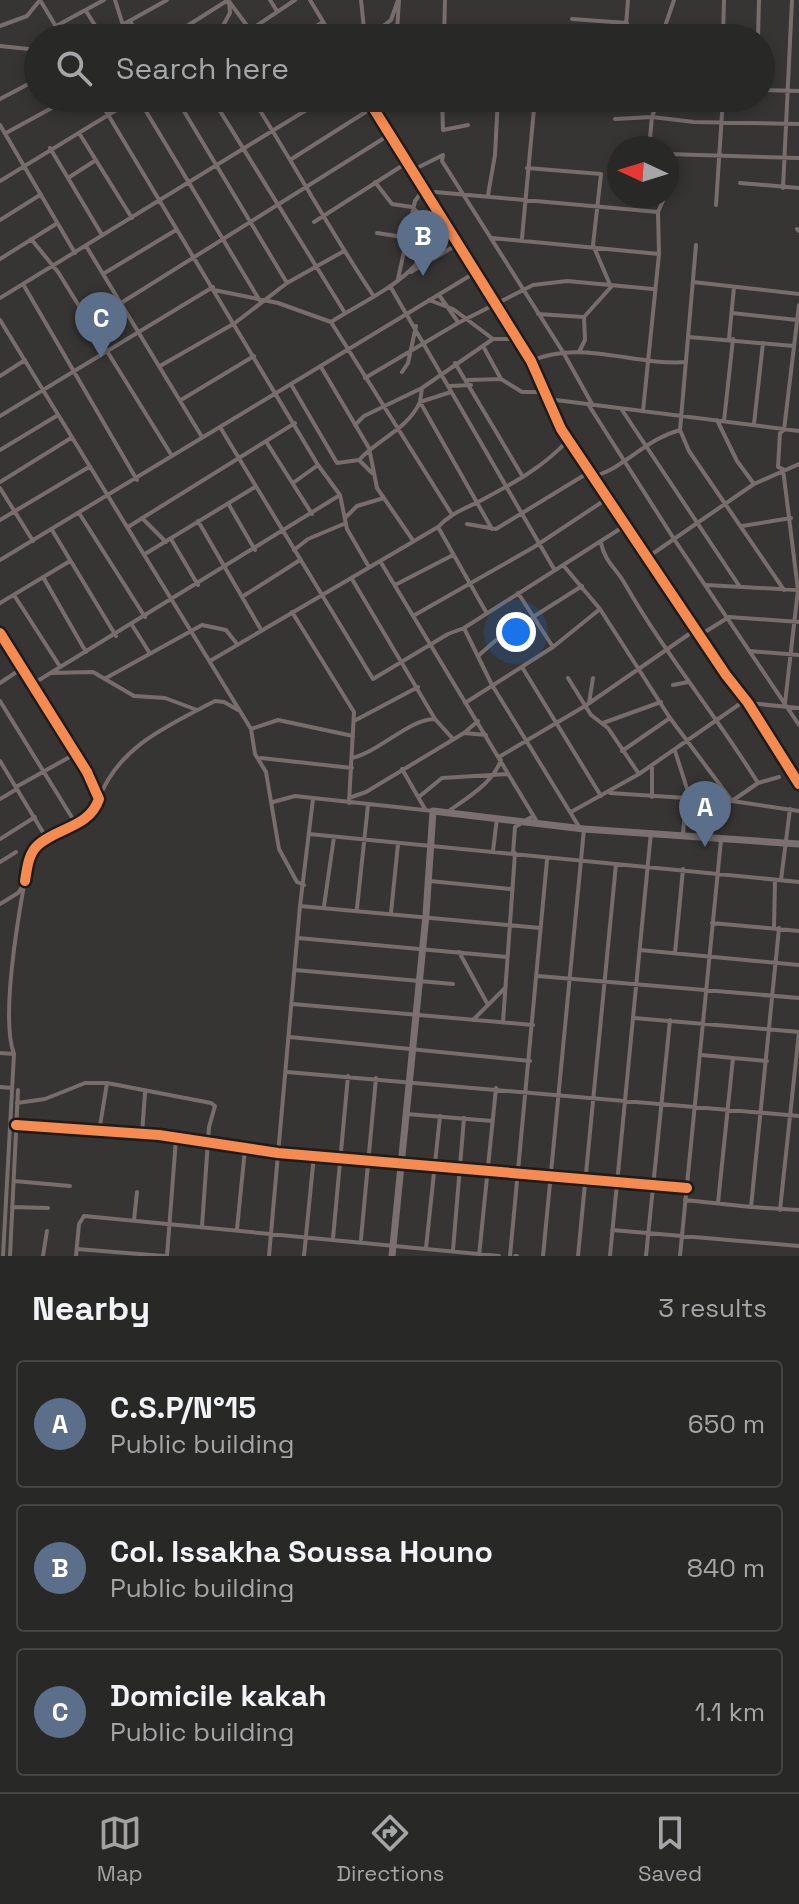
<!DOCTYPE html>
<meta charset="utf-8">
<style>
:root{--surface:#282827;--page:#30302f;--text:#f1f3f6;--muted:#a5a6a7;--line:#444;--accent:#a3a2a1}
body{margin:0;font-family:"Space Grotesk",sans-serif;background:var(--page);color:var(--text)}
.compass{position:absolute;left:607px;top:136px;width:72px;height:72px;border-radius:50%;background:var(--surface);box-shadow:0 4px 12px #0003;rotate:274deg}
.you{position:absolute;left:516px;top:632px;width:28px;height:28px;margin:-20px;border:6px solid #fff;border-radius:50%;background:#1a73e8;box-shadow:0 0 0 12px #1a73e833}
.badge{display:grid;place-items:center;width:52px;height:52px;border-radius:50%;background:var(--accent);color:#fff;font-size:26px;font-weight:700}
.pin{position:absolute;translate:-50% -66px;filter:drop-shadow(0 2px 4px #0008)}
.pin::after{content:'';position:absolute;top:42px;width:28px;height:24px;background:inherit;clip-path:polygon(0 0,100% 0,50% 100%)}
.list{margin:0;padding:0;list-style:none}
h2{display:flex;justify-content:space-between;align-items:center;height:104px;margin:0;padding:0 32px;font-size:34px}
h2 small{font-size:26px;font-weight:400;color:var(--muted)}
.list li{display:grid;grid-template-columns:52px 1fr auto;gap:24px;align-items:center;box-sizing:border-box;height:128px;margin:0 16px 16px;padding:0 16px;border:2px solid var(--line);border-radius:8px}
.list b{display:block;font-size:30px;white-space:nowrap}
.list p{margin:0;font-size:26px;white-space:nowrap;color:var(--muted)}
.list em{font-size:26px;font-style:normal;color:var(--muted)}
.icon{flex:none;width:44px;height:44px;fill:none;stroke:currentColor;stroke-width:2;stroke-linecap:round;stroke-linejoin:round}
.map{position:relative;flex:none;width:799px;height:1256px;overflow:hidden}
.search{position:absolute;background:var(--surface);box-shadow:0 4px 12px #0003;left:24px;right:24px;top:24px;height:88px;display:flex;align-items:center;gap:20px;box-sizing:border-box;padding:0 28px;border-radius:44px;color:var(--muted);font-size:30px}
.sheet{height:536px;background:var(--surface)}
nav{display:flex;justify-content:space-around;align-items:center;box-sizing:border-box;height:112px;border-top:2px solid var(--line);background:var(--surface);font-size:22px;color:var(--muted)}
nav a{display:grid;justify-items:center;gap:4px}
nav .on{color:var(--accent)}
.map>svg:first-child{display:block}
</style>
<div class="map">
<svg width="799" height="1256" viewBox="0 0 799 1256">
<rect width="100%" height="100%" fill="#363534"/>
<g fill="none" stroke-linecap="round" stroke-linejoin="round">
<path stroke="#776e6c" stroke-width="4" d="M115 0 127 38
M228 0 248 27
M270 0 277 11
M310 0 333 38
M361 0 365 38
M399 0 397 31 495 38
M86 11 103 38
M572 19 627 23
M130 21 140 38
M124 24 167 0
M0 26 27 16 40 0 63 38
M56 26 104 0
M255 26 274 31 279 38
M220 31 230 13 229 2
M371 35 378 34 383 38
M168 38 228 0
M238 38 295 0
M261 38 272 31
M296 38 323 22
M368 38 391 20 398 0
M444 38 445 0
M625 38 628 0
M661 38 674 0
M708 38 711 28 722 27
M723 38 724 0
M758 38 759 0
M0 46 38 50
M761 90 799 91
M98 98 318 465 340 495 347 529 369 567
M138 98 260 301
M176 98 287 283
M212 98 345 313
M252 98C293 162 330 231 373 295
M367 98 531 361 561 429 726 675 748 703 799 784
M442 98 443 130 468 125
M659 98 652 117 694 122 799 124
M0 99 38 79
M615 119 652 117 649 148
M0 125 75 253
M6 133 70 98
M79 133 132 218
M50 148 102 235
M667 154 799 158
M290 160 372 108
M527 168 601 174 593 245 611 287 584 317 585 340 579 352
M413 170 443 155 442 161 563 352 592 404
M68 178 96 160
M0 181 136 98
M375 182 392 204 412 207 436 230
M740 183 799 188
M783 188 792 0
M435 192 658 212
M488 195 495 155 498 98
M716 205 723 98
M0 220 40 195
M314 222 408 162
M797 229 799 231
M377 233 416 239 430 248
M492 238 659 254
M522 238 535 98
M31 239 58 272 172 456
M696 245 680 430 689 451 784 590
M86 246 202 437
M0 259 56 224
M411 272 458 244
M103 274 176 230
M398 279 415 201 424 189
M693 282 799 294
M23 284 137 480
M390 286 554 569
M214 290 278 303 331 322 451 513
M439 295 458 322
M0 298 326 98
M429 300 453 309 493 339H518
M121 303 389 135
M732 313 797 320
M538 314 584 317
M0 320 251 729 255 754 266 772 279 849 297 882 304 885
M331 322C375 294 435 272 438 213
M689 337 794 346
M729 339 734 287
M483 346 501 379
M531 361C581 339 634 366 686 362
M455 363 523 477
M160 366 235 323 287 283 344 251
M321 367 369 448 377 488 412 539
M402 372 408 363 416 326
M0 376 25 360
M365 378 458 323 533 285 567 281 653 289
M468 380 501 379 522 392H545
M292 386 337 463 359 460
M450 386 471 385
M422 388 420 402 492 529
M548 399 799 431
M181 400 254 356
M588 404 674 539 754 484 799 464
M622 410 740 587
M643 411 659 254 658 212 665 196
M0 416 213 287
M717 420 737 461 754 484
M724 421 733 339
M754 424 763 343
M355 425 364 416 422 388 493 339
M220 427 373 679 448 634 464 628 626 525
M267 443 312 514
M0 450 58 415
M372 473 359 460C379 438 407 430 420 402L451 392
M594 476C625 468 644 440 680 430
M0 482 71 438
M293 483 318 465
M0 488 33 541
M229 505 255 550
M79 513 145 617
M346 517 357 506 384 498
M142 518 166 542
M0 520 89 467
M198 521 260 628
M467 524 496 529 591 471
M742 526 791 518
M128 527 295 423
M438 527 486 612
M52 530 116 636
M171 539 198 585
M601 543C605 562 616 568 625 584 665 654 716 715 758 783
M294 550 308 539 346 523
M145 554 255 487
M648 557 674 539 799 725
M0 560 476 272
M380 561 536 820
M563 565 600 609 670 718 732 801 758 783 779 777
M43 577 86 652
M352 579 435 719 453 739
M395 585 453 555
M706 585 797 590
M518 593 553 647
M14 595 59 665
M245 595 300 560
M0 603 70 561
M292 612 354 712 349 803
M413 616 534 547 608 498
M132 625 149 652
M464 628 492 685 578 825
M0 633 87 772 99 799C88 830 47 832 29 858 20 905 0 1017 14 1054L3 1256
M700 635 729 617 799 622
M750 651 799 655
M478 656 495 641 582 586
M210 661 438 527C451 513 464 509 480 501 512 484 544 467 568 440
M522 667 601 796
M51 673 93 672 134 696 165 698 197 710
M106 678 202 625 226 630 237 644
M568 678 591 715 608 728 639 774
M0 683 21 669
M31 685 340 495
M673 685 688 682
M0 701 76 824
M465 703 553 647 600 609
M589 703 593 678
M748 703 799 708
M785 703 798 590 783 469 778 467 780 433 784 430 799 305
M354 721 418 687
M603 723 661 702
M251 729 278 720 353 736
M464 733 486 735
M622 751 670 718
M675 751 690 798
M499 757 585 706 695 630
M261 758 352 768
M352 758C379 752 409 719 435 719
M0 761 44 834 42 842
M652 767V797
M402 769 425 809
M16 787 75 754
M610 793 732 801 799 811
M100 796C120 746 169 725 215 701L224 702 238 710
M420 796 442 778 508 774
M349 798 366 792 464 733 478 721
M0 799 17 789
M273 802 295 796 433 811
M449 811C468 797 493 783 501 760
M571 812 639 774 744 701
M309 834 799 882
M683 834 686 798
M0 839 35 817
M493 851 497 818
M513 853 515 827 533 816
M0 862 16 852
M781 880 790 809
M430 881 511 889
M0 904 18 893 24 884
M300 906 540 928
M324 906 334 837
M357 908 368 805
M391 913 398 844
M712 923 799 931
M774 928 775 880
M298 938 507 957
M640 950 799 965
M459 952 488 1005
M675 953 683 869
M295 970 453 984
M538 976 799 998
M293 1004 533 1025
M634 1018 799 1032
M473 1020 505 988
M503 1022 515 853
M290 1037 530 1061
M0 1053 14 1054
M702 1055 733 1058 718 1203
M733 1058 767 1061
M287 1072 799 1116
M0 1087 12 1088
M17 1103 45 1099 85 1083H107L211 1103 215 1106 209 1127 202 1226
M407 1114 492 1121
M16 1125 159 1135 278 1153 687 1188
M99 1132 107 1083
M142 1134 145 1093
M14 1181 70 1186
M685 1200 751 1207 779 928
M12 1207 48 1208
M751 1207 799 1210
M780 1210 799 1032
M134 1220 137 1192
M237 1229 245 1149
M612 1230 799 1246
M333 1238 348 1076
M361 1239 376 1078
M426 1248 440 1116
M77 1249 164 1256
M453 1250 464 1118
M10 1256 18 1090
M43 1256 47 1231
M76 1256 79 1224 84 1216 499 1256
M167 1256 176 1139
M269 1256 300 906 313 799
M304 1256 314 1155
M479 1256 496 1088
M510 1256 547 860
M515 1256H517
M543 1256 584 829
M578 1256 616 864
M610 1256 651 832
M646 1256 670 1020
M680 1256 721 840"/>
<path stroke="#79706f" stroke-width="7" d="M392 1256 426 915 433 811 584 829 799 844"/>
<defs>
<path id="cycleway" d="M367 98 531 361 561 429 726 675 748 703 799 784
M0 633 87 772 99 799C89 828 58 827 38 845 28 854 27 869 25 881
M16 1125 159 1135 278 1153 687 1188"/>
</defs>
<use href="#cycleway" stroke="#1d1c1c" stroke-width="15"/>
<use href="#cycleway" stroke="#f68b52" stroke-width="10"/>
</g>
</svg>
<svg class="compass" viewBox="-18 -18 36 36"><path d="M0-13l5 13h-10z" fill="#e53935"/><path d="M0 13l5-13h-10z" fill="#a5a6a7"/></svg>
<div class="you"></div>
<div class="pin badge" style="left:705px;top:847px;background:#5c6f8a">A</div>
<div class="pin badge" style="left:423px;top:276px;background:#5c6f8a">B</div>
<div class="pin badge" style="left:101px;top:358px;background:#5c6f8a">C</div>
<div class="search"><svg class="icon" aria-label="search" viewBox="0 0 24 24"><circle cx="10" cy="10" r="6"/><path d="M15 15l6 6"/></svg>Search here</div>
</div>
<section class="sheet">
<h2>Nearby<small>3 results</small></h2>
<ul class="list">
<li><span class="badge" style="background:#5c6f8a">A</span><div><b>C.S.P/N°15</b><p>Public building</p></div><em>650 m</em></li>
<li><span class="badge" style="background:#5c6f8a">B</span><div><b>Col. Issakha Soussa Houno</b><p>Public building</p></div><em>840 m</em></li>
<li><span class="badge" style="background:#5c6f8a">C</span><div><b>Domicile kakah</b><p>Public building</p></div><em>1.1 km</em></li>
</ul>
</section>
<nav>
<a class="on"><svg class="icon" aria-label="map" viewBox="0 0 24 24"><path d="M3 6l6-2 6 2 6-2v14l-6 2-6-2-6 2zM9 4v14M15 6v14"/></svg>Map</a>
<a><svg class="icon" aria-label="directions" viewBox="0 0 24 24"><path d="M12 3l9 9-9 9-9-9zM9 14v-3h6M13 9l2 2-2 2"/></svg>Directions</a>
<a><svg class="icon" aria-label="saved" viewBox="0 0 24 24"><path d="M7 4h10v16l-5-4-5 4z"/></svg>Saved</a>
</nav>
